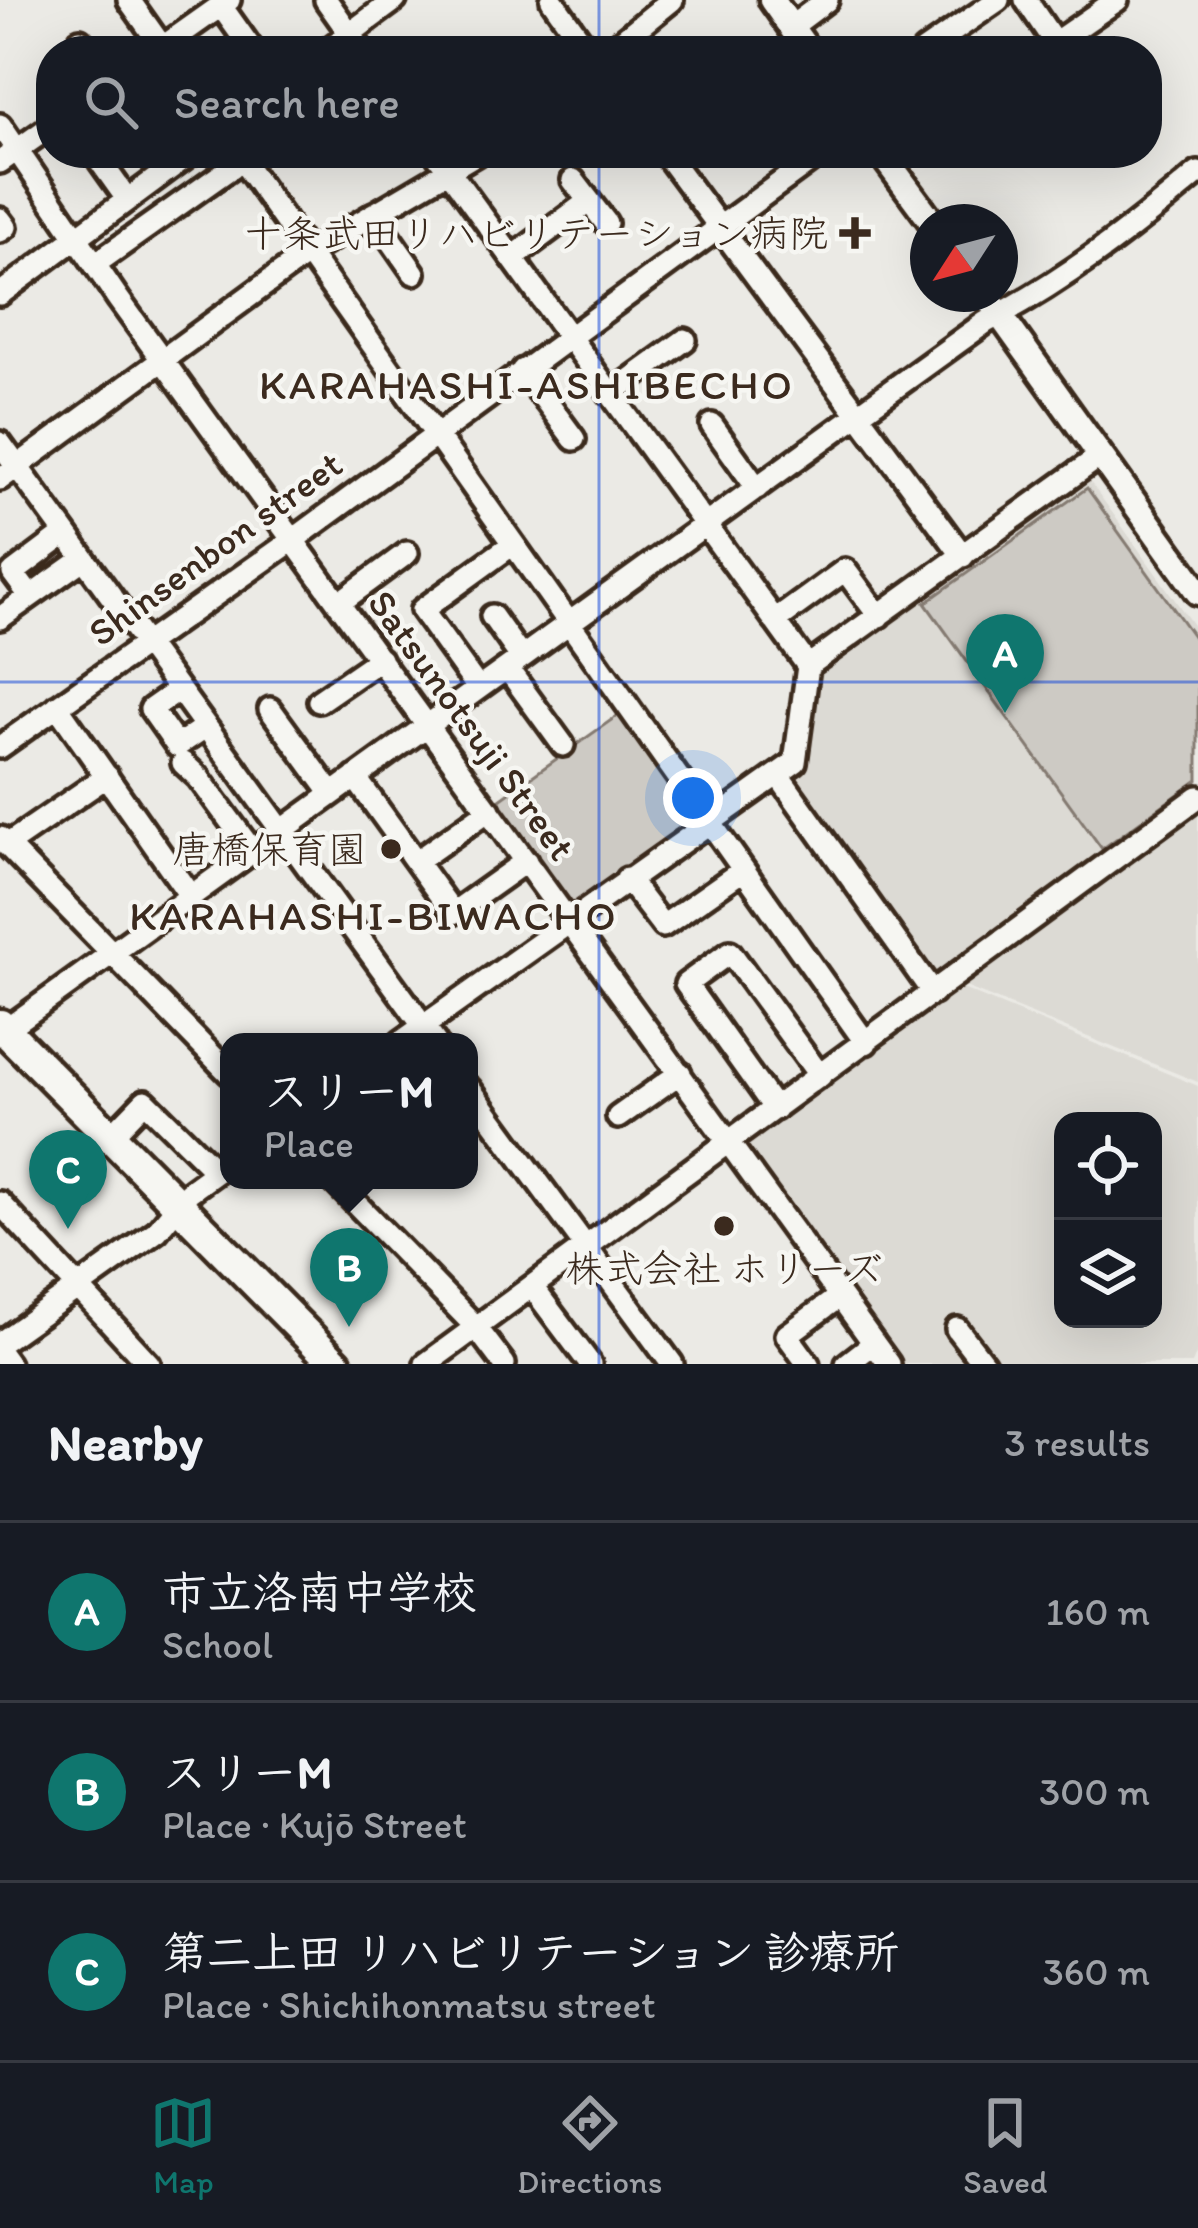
<!DOCTYPE html>
<meta charset="utf-8">
<style>
:root{--surface:#171b24;--page:#242831;--text:#f1f3f6;--muted:#9ea1a6;--line:#363941;--accent:#0f766e}
body{margin:0;font-family:Itim,"Klee One",sans-serif;background:var(--page);color:var(--text)}
.controls{position:absolute;right:36px;bottom:36px;display:grid;overflow:hidden;border-radius:24px;box-shadow:0 12px 48px #0002}
.controls button{width:108px;height:108px;display:grid;place-items:center;padding:0;border:0;border-bottom:3px solid var(--line);background:var(--surface);color:var(--text);font:60px sans-serif}
.compass{position:absolute;left:910px;top:204px;width:108px;height:108px;border-radius:50%;background:var(--surface);box-shadow:0 12px 48px #0002;rotate:234deg}
.you{position:absolute;left:693px;top:798px;width:42px;height:42px;margin:-30px;border:9px solid #fff;border-radius:50%;background:#1a73e8;box-shadow:0 0 0 18px #1a73e833}
.badge{display:grid;place-items:center;width:78px;height:78px;border-radius:50%;background:var(--accent);color:#fff;font-size:39px;font-weight:700}
.pin{position:absolute;translate:-50% -99px;filter:drop-shadow(0 3px 6px #0008)}
.pin::after{content:'';position:absolute;top:63px;width:42px;height:36px;background:inherit;clip-path:polygon(0 0,100% 0,50% 100%)}
.popup{position:absolute;left:220px;top:1033px;width:258px;height:156px;box-sizing:border-box;display:grid;place-content:center;border-radius:24px;background:var(--surface);filter:drop-shadow(0 3px 9px #0005);font-size:39px;white-space:nowrap;color:var(--muted)}
.popup b{font-size:45px;color:var(--text)}
.popup::after{content:'';position:absolute;left:50%;top:100%;margin-left:-24px;border:24px solid transparent;border-top-color:var(--surface)}
.list{margin:0;padding:0;list-style:none}
h2{display:flex;justify-content:space-between;align-items:center;height:156px;margin:0;padding:0 48px;font-size:51px}
h2 small{font-size:39px;font-weight:400;color:var(--muted)}
.list li{display:grid;grid-template-columns:78px 1fr auto;gap:36px;align-items:center;box-sizing:border-box;height:180px;padding:0 48px;border-top:3px solid var(--line)}
.list b{display:block;font-size:45px;white-space:nowrap}
.list p{margin:0;font-size:39px;white-space:nowrap;color:var(--muted)}
.list em{font-size:39px;font-style:normal;color:var(--muted)}
.icon{flex:none;width:66px;height:66px;fill:none;stroke:currentColor;stroke-width:2;stroke-linecap:round;stroke-linejoin:round}
.map{position:relative;flex:none;width:1198px;height:1364px;overflow:hidden}
.search{position:absolute;background:var(--surface);box-shadow:0 12px 48px #0002;left:36px;right:36px;top:36px;height:132px;display:flex;align-items:center;gap:30px;box-sizing:border-box;padding:0 42px;border-radius:48px;color:var(--muted);font-size:45px}
.sheet{height:696px;background:var(--surface)}
nav{display:flex;justify-content:space-around;align-items:center;box-sizing:border-box;height:168px;border-top:3px solid var(--line);background:var(--surface);font-size:33px;color:var(--muted)}
nav a{display:grid;justify-items:center;gap:6px}
nav .on{color:var(--accent)}
.map>svg:first-child{display:block}
</style>
<div class="map">
<svg width="1198" height="1364" viewBox="0 0 1198 1364">
<rect width="100%" height="100%" fill="#ebeae5"/>
<filter id="ink" filterUnits="userSpaceOnUse"><feTurbulence type="fractalNoise" baseFrequency=".00833" numOctaves="2"/><feDisplacementMap in="SourceGraphic" scale="24" xChannelSelector="R" yChannelSelector="G"/><feConvolveMatrix kernelMatrix="1 2 1 2 8 2 1 2 1" color-interpolation-filters="sRGB"/></filter>
<g filter="url(#ink)">
<path fill="#dcdad4" fill-rule="evenodd" d="M1088 479 1198 632V788L940 978 932 976 798 787 818 672Z
M1198 808V1082L963 986Z
M960 988 1198 1086V1350L1192 1364H897L739 1145ZM1063 1121H1153V1319H1063Z"/>
<path fill="#cdcac4" stroke="#847a71" stroke-width="3" d="M1087 488 1198 643V780L1102 849 925 603Z
M624 711 696 820 570 910 493 804Z"/>
<g fill="none" stroke-linecap="round" stroke-linejoin="round">
<defs>
<path id="minor" d="M129 0 165 51
M326 0 362 51
M552 0 588 51
M1026 0 1055 43
M221 6 253 51
M791 27 827 0
M80 40 88 51
M157 51 229 0
M326 51 395 0
M609 51 672 0
M924 51 998 0
M1043 51 1117 0
M0 125 119 300 889 1364
M237 153 866 1043
M436 153 808 666
M665 153 963 556
M100 161 127 199
M0 162 51 126
M573 180 606 223
M373 214 414 273
M0 219 6 227 0 231
M512 258 589 201
M95 264 242 160
M0 294 191 153
M523 370 574 439
M610 394 685 340
M712 425 757 488
M0 443 435 1042
M0 479 308 253 478 153
M30 596 13 573 65 534
M339 603 407 553
M492 616 521 657
M0 618 83 559
M775 621 845 570 879 616
M507 668 563 745
M478 688 422 610 513 544
M178 690 151 709 177 746 205 727
M319 701 380 659
M57 706 191 897
M270 709 332 794
M0 747 293 540 821 153
M183 763 198 777 253 852
M778 775 933 993
M355 777 453 913 526 861
M0 838 229 1073
M7 845 107 776
M417 861 489 810
M627 879 663 926 743 870
M0 1034 986 322C1063 282 1132 229 1198 173
M401 1042 795 762 808 666 1100 456
M469 1088 672 1364
M775 1109 686 984 730 952 820 1076
M618 1117 680 1073
M111 1136 145 1101 217 1172
M333 1180 476 1327 504 1364
M0 1203 149 1364
M533 1288 590 1364
M957 1329 984 1364
M0 1343 157 1231 189 1192 229 1163
M0 1353 8 1364
M426 1364 1198 797
M808 1364 787 1335 840 1296
M847 1364 874 1343"/>
<path id="major" d="M772 0 808 51
M881 153 932 222
M985 294 1198 592"/>
<path id="highway" d="M0 1025 336 1364"/>
</defs>
<use href="#minor" stroke="#3b2a1e" stroke-width="30"/>
<use href="#major" stroke="#3b2a1e" stroke-width="33"/>
<use href="#highway" stroke="#3b2a1e" stroke-width="39"/>
<use href="#minor" stroke="#f6f6f2" stroke-width="21"/>
<use href="#major" stroke="#f6f6f2" stroke-width="24"/>
<use href="#highway" stroke="#f6f6f2" stroke-width="30"/>
</g>
</g>
<path fill="none" stroke="#1d4ed8" stroke-width="3" stroke-opacity="0.55" d="M599 0V51M599 153V1364M0 682H1198"/>
<g fill="#3b2a1e" stroke="#f6f6f2" stroke-width="4.5">
<path d="M849 215h12v12h12v12h-12v12h-12v-12h-12v-12h12z"/>
<circle cx="391" cy="849" r="12"/>
<circle cx="724" cy="1226" r="12"/>
</g>
<g text-anchor="middle" dominant-baseline="central" stroke-width="9" stroke-linejoin="round" paint-order="stroke">
<g font-size="39" fill="#3b2a1e" stroke="#f6f6f2" text-anchor="end">
<text x="828" y="233">十条武田リハビリテーション病院</text>
<text x="367" y="849">唐橋保育園</text>
<text x="724" y="1268" text-anchor="middle">株式会社 ホリーズ</text>
</g>
<g font-size="39" fill="#3b2a1e" stroke="#f6f6f2">
<text transform="translate(215 548) rotate(-36)">Shinsenbon street</text>
<text transform="translate(472 725) rotate(54)">Satsunotsuji Street</text>
</g>
<g font-size="42" letter-spacing="3" fill="#3b2a1e" stroke="#f6f6f2">
<text x="527" y="384">KARAHASHI-ASHIBECHO</text>
<text x="374" y="915">KARAHASHI-BIWACHO</text>
</g>
</g>
</svg>
<div class="controls">
<button><svg class="icon" aria-label="locate" viewBox="0 0 24 24"><circle cx="12" cy="12" r="6"/><path d="M12 2v4M12 18v4M2 12h4M18 12h4"/></svg></button>
<button><svg class="icon" aria-label="layers" viewBox="0 0 24 24"><path d="M12 4l9 5-9 5-9-5zM3 14l9 5 9-5"/></svg></button>
</div>
<svg class="compass" viewBox="-18 -18 36 36"><path d="M0-13l5 13h-10z" fill="#e53935"/><path d="M0 13l5-13h-10z" fill="#9ea1a6"/></svg>
<div class="you"></div>
<div class="pin badge" style="left:1005px;top:713px">A</div>
<div class="pin badge" style="left:349px;top:1327px">B</div>
<div class="popup"><b>スリーM</b>Place</div>
<div class="pin badge" style="left:68px;top:1229px">C</div>
<div class="search"><svg class="icon" aria-label="search" viewBox="0 0 24 24"><circle cx="10" cy="10" r="6"/><path d="M15 15l6 6"/></svg>Search here</div>
</div>
<section class="sheet">
<h2>Nearby<small>3 results</small></h2>
<ul class="list">
<li><span class="badge">A</span><div><b>市立洛南中学校</b><p>School</p></div><em>160 m</em></li>
<li><span class="badge">B</span><div><b>スリーM</b><p>Place · Kujō Street</p></div><em>300 m</em></li>
<li><span class="badge">C</span><div><b>第二上田 リハビリテーション 診療所</b><p>Place · Shichihonmatsu street</p></div><em>360 m</em></li>
</ul>
</section>
<nav>
<a class="on"><svg class="icon" aria-label="map" viewBox="0 0 24 24"><path d="M3 6l6-2 6 2 6-2v14l-6 2-6-2-6 2zM9 4v14M15 6v14"/></svg>Map</a>
<a><svg class="icon" aria-label="directions" viewBox="0 0 24 24"><path d="M12 3l9 9-9 9-9-9zM9 14v-3h6M13 9l2 2-2 2"/></svg>Directions</a>
<a><svg class="icon" aria-label="saved" viewBox="0 0 24 24"><path d="M7 4h10v16l-5-4-5 4z"/></svg>Saved</a>
</nav>
